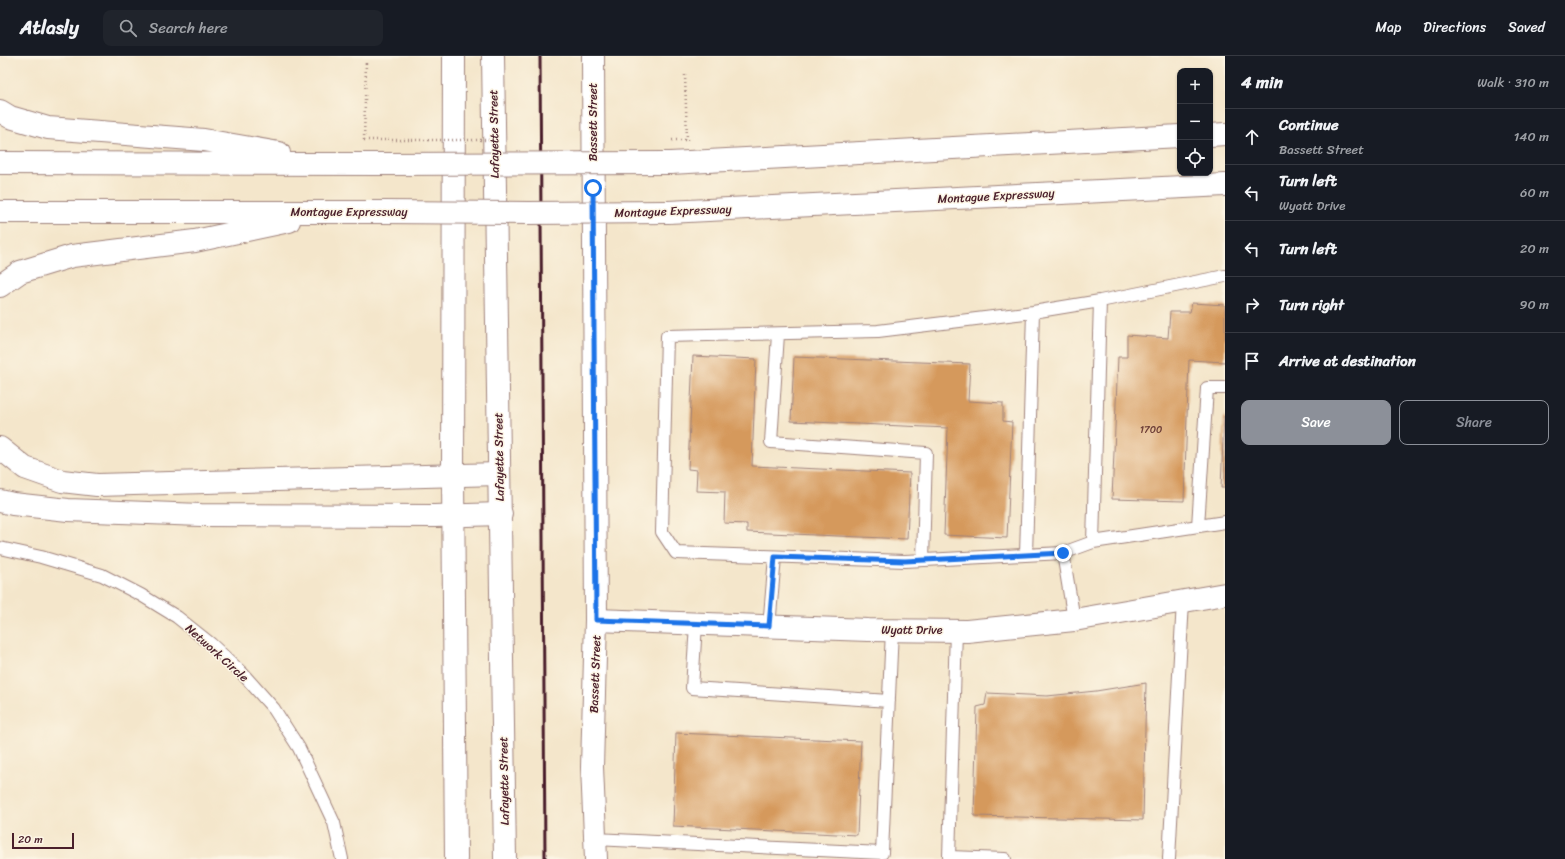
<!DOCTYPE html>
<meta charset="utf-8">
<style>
:root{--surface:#171b24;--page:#20242c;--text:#f1f3f6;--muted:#9ea1a6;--line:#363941;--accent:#8c9099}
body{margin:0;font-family:Sriracha,sans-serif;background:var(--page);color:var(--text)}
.controls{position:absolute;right:12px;top:12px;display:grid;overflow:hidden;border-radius:8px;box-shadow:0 1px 3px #0004}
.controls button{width:36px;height:36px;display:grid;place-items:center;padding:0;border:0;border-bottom:1px solid var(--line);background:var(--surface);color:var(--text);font:20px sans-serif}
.scale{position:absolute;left:12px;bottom:10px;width:62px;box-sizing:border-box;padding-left:4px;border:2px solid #4a1f2b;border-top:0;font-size:11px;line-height:14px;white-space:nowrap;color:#4a1f2b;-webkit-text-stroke:3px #fcf5e5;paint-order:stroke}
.stop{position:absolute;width:12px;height:12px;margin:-9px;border:3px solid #1a73e8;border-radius:50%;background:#fff}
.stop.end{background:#1a73e8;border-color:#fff;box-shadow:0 1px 4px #0008}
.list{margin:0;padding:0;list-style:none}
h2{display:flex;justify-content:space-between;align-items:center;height:52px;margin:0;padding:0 16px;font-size:17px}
h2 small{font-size:13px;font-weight:400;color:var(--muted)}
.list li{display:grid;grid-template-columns:26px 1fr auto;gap:12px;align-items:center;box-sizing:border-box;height:56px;padding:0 16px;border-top:1px solid var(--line)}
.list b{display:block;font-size:15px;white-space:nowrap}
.list p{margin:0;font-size:13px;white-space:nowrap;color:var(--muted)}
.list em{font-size:13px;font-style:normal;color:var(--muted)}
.actions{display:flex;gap:8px;padding:12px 16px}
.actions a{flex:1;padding:9px 0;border:1px solid var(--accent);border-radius:8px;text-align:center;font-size:14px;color:var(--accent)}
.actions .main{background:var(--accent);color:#fff}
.icon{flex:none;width:22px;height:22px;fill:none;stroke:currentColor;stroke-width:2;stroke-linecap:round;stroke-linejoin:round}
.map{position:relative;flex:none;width:1225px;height:803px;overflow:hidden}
header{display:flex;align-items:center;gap:24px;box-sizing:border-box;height:56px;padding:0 20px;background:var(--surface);border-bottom:1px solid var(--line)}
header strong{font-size:19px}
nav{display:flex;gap:22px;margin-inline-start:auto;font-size:14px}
.search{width:280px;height:36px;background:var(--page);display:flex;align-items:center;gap:10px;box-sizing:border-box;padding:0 14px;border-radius:8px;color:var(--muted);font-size:15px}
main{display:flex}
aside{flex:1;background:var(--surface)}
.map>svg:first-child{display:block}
</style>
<header>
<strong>Atlasly</strong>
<div class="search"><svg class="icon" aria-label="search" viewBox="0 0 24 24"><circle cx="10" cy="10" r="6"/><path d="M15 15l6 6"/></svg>Search here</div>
<nav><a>Map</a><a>Directions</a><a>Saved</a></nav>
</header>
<main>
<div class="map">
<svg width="1225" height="803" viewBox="0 0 1225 803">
<rect width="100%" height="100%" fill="#fcf5e5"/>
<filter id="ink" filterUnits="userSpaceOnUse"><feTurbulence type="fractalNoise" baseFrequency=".025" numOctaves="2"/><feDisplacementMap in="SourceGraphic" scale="8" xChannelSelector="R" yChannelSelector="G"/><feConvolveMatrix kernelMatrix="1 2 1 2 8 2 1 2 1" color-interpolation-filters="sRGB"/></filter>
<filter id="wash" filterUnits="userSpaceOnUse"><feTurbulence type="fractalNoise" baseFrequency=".012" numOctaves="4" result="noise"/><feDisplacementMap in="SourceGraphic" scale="16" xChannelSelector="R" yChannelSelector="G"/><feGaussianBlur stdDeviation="0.9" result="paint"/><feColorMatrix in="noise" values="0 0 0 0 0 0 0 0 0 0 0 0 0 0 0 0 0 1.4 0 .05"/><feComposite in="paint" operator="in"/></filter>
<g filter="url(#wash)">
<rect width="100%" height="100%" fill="#f4e6cb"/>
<g id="blocks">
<path fill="#d5995c" d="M1192 247 1225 249V306L1189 304 1184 445 1112 443 1118 301H1127V279L1168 282 1170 256H1190Z
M693 300 756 303 752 410 910 417 907 483 747 476V468L724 467 725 436 696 435 697 414 688 413Z
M794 301 970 308 968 345 1003 347V365L1012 366 1007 482 944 479 948 372 791 365Z
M1224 360H1225V432H1221Z
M1146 627 1143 764 974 760 977 651 985 649 987 637 1047 640 1096 635Z
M676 677 861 685 857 779 673 770Z"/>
</g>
</g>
<g filter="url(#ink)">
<use href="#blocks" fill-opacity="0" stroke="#9f827b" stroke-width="1"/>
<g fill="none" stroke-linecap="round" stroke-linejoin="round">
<defs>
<path id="lane" d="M1225 220 1100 245 1033 256 878 275 667 280 662 476 676 497 905 505 1063 497 1093 486 1225 466
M778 278 771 386 926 397 923 504
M1198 470 1207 332H1225
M1093 486 1100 245
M0 492 41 501 102 519 141 539 177 561 211 588 242 617 274 653 299 692 334 767 342 803
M1063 497 1074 564
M1026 499 1033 256
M696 568 692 632 889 645
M769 571 775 501
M956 575 949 801 1005 803
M595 783 882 797 892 574
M1169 803 1183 545"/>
<path id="street" d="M596 564 868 574 967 575 1074 564 1225 538"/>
<path id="secondary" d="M593 0 596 564 592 711 596 803"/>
<path id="primary" d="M454 0 453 420 456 803
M493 0 505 803"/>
<path id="highway" d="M0 55 10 61 48 72 204 84 279 97
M1210 79 1225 78
M0 107 387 108
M670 107 1180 80
M0 156H384
M668 156 1225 129
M0 230 20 216 72 200 195 185 289 165
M0 392 25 412 62 425 97 429 499 418
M0 445 13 448 68 454 201 459 434 460 501 458"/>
</defs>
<use href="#lane" stroke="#9f827b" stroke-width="14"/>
<use href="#street" stroke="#9f827b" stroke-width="24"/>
<use href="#secondary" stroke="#9f827b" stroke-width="24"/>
<use href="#primary" stroke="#9f827b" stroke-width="24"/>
<use href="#highway" stroke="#9f827b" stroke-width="24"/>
<path stroke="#9f827b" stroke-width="2.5" stroke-dasharray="1 3" stroke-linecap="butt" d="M685 19 687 84
M364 84 366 5"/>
<use href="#lane" stroke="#fff" stroke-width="12"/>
<use href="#street" stroke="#fff" stroke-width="22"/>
<use href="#secondary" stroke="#fff" stroke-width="22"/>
<use href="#primary" stroke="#fff" stroke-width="22"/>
<use href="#highway" stroke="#fff" stroke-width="22"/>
<path stroke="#4a1f2b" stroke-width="3" d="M540 0 545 803"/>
<defs>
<path id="highway-bridge" d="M387 108 670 107
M384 156 529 157 668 156"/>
</defs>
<use href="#highway-bridge" stroke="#9f827b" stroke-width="24" stroke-linecap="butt"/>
<path stroke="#9f827b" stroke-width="2.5" stroke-dasharray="1 3" stroke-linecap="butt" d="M364 84H497
M672 84H687"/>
<use href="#highway-bridge" stroke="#fff" stroke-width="22"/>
</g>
</g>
<g fill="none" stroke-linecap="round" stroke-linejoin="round" filter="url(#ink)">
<path stroke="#1a73e8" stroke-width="5" d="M593 132 596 564 769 570 775 501 905 505 1063 497"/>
</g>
<g text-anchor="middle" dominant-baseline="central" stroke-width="3" stroke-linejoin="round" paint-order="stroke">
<g font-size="10" fill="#6d3e37">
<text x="1151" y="374">1700</text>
</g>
<g font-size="12" fill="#4a1f2b" stroke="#fcf5e5">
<text transform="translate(593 66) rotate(-90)">Bassett Street</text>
<text transform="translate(494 78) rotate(-91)">Lafayette Street</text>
<text transform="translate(996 140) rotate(-3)">Montague Expressway</text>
<text transform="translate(673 155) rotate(-2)">Montague Expressway</text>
<text x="349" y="156">Montague Expressway</text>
<text transform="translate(499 401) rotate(-91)">Lafayette Street</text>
<text x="912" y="574">Wyatt Drive</text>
<text transform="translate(217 597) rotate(42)">Network Circle</text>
<text transform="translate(595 618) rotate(-88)">Bassett Street</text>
<text transform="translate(504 725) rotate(-91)">Lafayette Street</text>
</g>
</g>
</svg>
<div class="controls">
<button>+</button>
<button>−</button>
<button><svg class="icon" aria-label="locate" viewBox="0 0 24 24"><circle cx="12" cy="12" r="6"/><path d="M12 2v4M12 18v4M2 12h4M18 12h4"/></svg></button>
</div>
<div class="scale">20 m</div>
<div class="stop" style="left:593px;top:132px"></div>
<div class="stop end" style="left:1063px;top:497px"></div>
</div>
<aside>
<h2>4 min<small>Walk · 310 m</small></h2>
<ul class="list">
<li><svg class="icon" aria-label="ahead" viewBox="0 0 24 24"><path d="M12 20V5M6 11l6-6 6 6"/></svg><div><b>Continue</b><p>Bassett Street</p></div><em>140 m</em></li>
<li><svg class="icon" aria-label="left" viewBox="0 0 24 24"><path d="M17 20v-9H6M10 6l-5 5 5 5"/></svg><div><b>Turn left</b><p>Wyatt Drive</p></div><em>60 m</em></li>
<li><svg class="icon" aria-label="left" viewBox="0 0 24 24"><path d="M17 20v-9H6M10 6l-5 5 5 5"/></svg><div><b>Turn left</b></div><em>20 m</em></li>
<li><svg class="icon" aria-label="right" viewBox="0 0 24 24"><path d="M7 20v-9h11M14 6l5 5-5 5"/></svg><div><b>Turn right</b></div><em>90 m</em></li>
<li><svg class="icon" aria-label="arrive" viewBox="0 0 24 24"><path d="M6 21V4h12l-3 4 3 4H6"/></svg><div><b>Arrive at destination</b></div></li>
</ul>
<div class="actions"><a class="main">Save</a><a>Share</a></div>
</aside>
</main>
